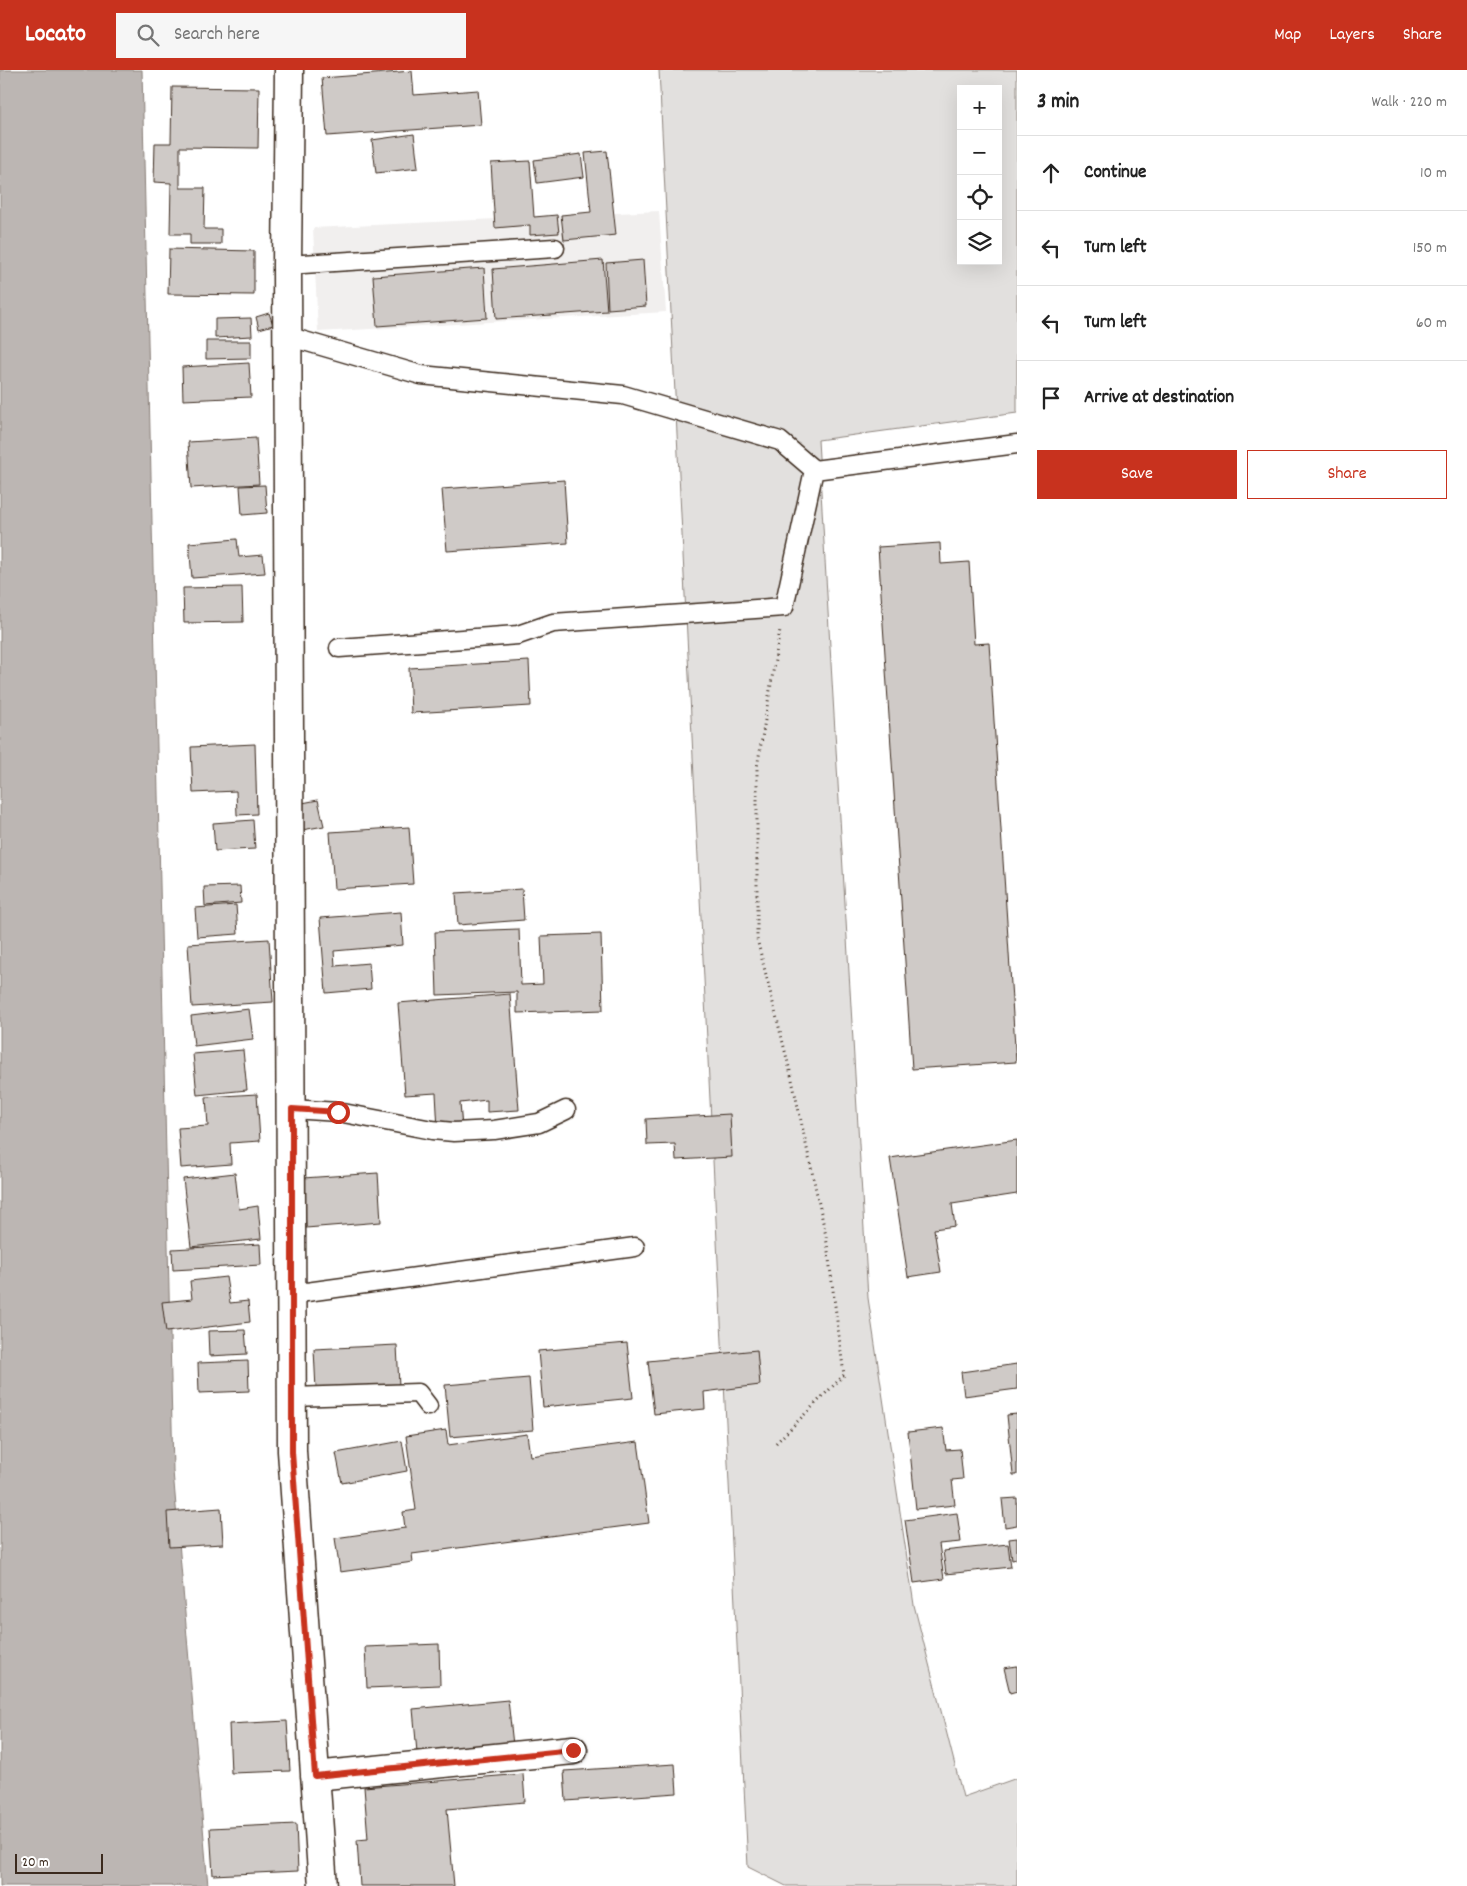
<!DOCTYPE html>
<meta charset="utf-8">
<style>
:root{--surface:#fff;--page:#f6f6f6;--text:#222;--muted:#767676;--line:#e0e0e0;--accent:#c8321e}
body{margin:0;font-family:Dekko,sans-serif;background:var(--page);color:var(--text)}
.controls{position:absolute;right:15px;top:15px;display:grid;overflow:hidden;border-radius:0px;box-shadow:0 5px 20px #0002}
.controls button{width:45px;height:45px;display:grid;place-items:center;padding:0;border:0;border-bottom:1px solid var(--line);background:var(--surface);color:var(--text);font:25px sans-serif}
.scale{position:absolute;left:15px;bottom:12px;width:88px;box-sizing:border-box;padding-left:5px;border:2px solid #3b2a1e;border-top:0;font-size:14px;line-height:18px;white-space:nowrap;color:#3b2a1e;-webkit-text-stroke:4px #fff;paint-order:stroke}
.stop{position:absolute;width:15px;height:15px;margin:-11px;border:4px solid #c8321e;border-radius:50%;background:#fff}
.stop.end{background:#c8321e;border-color:#fff;box-shadow:0 1px 5px #0008}
.list{margin:0;padding:0;list-style:none}
h2{display:flex;justify-content:space-between;align-items:center;height:65px;margin:0;padding:0 20px;font-size:21px}
h2 small{font-size:16px;font-weight:400;color:var(--muted)}
.list li{display:grid;grid-template-columns:32px 1fr auto;gap:15px;align-items:center;box-sizing:border-box;height:75px;padding:0 20px;border-top:1px solid var(--line)}
.list b{display:block;font-size:19px;white-space:nowrap}
.list em{font-size:16px;font-style:normal;color:var(--muted)}
.actions{display:flex;gap:10px;padding:15px 20px}
.actions a{flex:1;padding:11px 0;border:1px solid var(--accent);border-radius:0px;text-align:center;font-size:18px;color:var(--accent)}
.actions .main{background:var(--accent);color:#fff}
.icon{flex:none;width:28px;height:28px;fill:none;stroke:currentColor;stroke-width:2;stroke-linecap:round;stroke-linejoin:round}
.map{position:relative;flex:none;width:1017px;height:1816px;overflow:hidden}
header{display:flex;align-items:center;gap:30px;box-sizing:border-box;height:70px;padding:0 25px;background:var(--accent);color:#fff}
header strong{font-size:24px}
nav{display:flex;gap:28px;margin-inline-start:auto;font-size:18px}
.search{width:350px;height:45px;background:var(--page);display:flex;align-items:center;gap:12px;box-sizing:border-box;padding:0 18px;border-radius:0px;color:var(--muted);font-size:19px}
main{display:flex}
aside{flex:1;background:var(--surface)}
.map>svg:first-child{display:block}
</style>
<header>
<strong>Locato</strong>
<div class="search"><svg class="icon" aria-label="search" viewBox="0 0 24 24"><circle cx="10" cy="10" r="6"/><path d="M15 15l6 6"/></svg>Search here</div>
<nav><a>Map</a><a>Layers</a><a>Share</a></nav>
</header>
<main>
<div class="map">
<svg width="1017" height="1816" viewBox="0 0 1017 1816">
<rect width="100%" height="100%" fill="#fff"/>
<filter id="ink" filterUnits="userSpaceOnUse"><feTurbulence type="fractalNoise" baseFrequency=".02" numOctaves="2"/><feDisplacementMap in="SourceGraphic" scale="10" xChannelSelector="R" yChannelSelector="G"/><feConvolveMatrix kernelMatrix="1 2 1 2 8 2 1 2 1" color-interpolation-filters="sRGB"/></filter>
<g filter="url(#ink)">
<path fill="#f1efee" d="M659 141 666 242 318 262 313 158Z"/>
<path fill="#e2e0de" stroke="#8e857e" fill-rule="evenodd" d="M659 0H1017V343L818 370 868 1228 914 1535 963 1727 1017 1708V1816H786L748 1797ZM961 19H998V191H961Z"/>
<path fill="#bcb6b3" stroke="#887e77" d="M0 0H142L173 1401 208 1816H0Z"/>
<path fill="#cfcac7" stroke="#3b2a1e" d="M412 1 414 25 478 20 481 55 327 66 322 8Z
M172 17 259 18 258 78 180 77V118H205L204 159H221V174H190V164H170L171 113 154 112 155 73H171Z
M414 64 418 98 376 103 372 70Z
M607 81 616 165 564 170 561 145 591 142 585 83Z
M581 84 584 107 537 113 534 90Z
M530 91 534 147 557 145 559 163 530 165V155L495 158 491 93Z
M169 179 254 181V225L168 224Z
M603 190 607 241 496 249 493 199Z
M643 190 646 236 608 239 606 193Z
M484 198 487 248 377 256 373 206Z
M269 243 273 255 259 259 256 247Z
M251 248 252 266 215 268V249Z
M206 271H251V288L206 289Z
M249 293 251 327 183 330 182 297Z
M256 368 259 414 191 418 188 372Z
M564 410 568 473 447 481 442 419Z
M265 415 267 443 242 445 240 416Z
M237 469 239 487 263 485 265 503 192 508 189 473Z
M940 473 941 494 969 492 974 574 989 573 1016 992 912 999 878 477Z
M242 517 243 552 184 553 183 518Z
M529 591 531 636 411 643 409 598Z
M255 674 257 744 237 745 236 721 193 723 191 677Z
M318 730 324 756 302 760 297 734Z
M253 750 255 779 215 781 213 753Z
M409 757 413 814 334 819 330 762Z
M240 816 241 833 205 836 204 817Z
M522 819 524 850 458 855 456 823Z
M236 835 238 864 197 867 195 838Z
M401 842 403 875 334 881 335 896 369 893 371 919 326 923 320 848Z
M519 859 521 915 543 914 541 866 601 864 603 940 517 943V922L437 925 435 862Z
M269 869 273 932 192 937 188 874Z
M510 924 519 1040 487 1042V1030L460 1033 462 1058 438 1060 436 1023 405 1025 398 933Z
M249 939 253 969 194 976 191 946Z
M243 980 247 1020 197 1025 193 984Z
M257 1024 260 1071 230 1073 231 1094 181 1098 178 1058 208 1056 206 1027Z
M730 1044 732 1087 676 1090 675 1074 647 1075 646 1049Z
M1017 1070V1124L952 1134 955 1156 934 1159 941 1202 908 1207 890 1088Z
M235 1103 239 1139 258 1136 261 1169 191 1177 183 1109Z
M378 1103 381 1152 306 1158 303 1108Z
M260 1174 261 1195 173 1200 172 1179Z
M226 1207 230 1233 248 1231 250 1252 166 1262 162 1232 192 1229 190 1211Z
M245 1260 247 1284 209 1286 208 1261Z
M627 1273 633 1328 543 1337 538 1281Z
M397 1275 399 1316 316 1320 314 1279Z
M757 1280 760 1315 704 1322 705 1339 654 1344 648 1291Z
M248 1291 249 1321 199 1323 198 1293Z
M1017 1294V1319L964 1326 961 1302Z
M529 1308 533 1360 450 1367 445 1315Z
M1017 1344V1405H1013L1007 1345Z
M943 1358 946 1380 960 1379 963 1409 952 1410 955 1435 916 1439 908 1362Z
M446 1360 448 1375 527 1364 530 1386 638 1372 649 1453 412 1484 413 1492 340 1502 335 1468 405 1458 403 1442 416 1440 406 1366Z
M402 1371 407 1401 342 1413 336 1383Z
M1017 1428V1455L1005 1457 1002 1429Z
M221 1438 223 1474 169 1477 167 1442Z
M957 1443 961 1472 939 1474 944 1509 914 1513 905 1450Z
M1017 1468V1489L1012 1490 1009 1469Z
M1008 1474 1011 1497 946 1504 943 1481Z
M439 1574 440 1615 367 1618 365 1577Z
M1017 1596V1621L1010 1623 1004 1598Z
M508 1630 514 1684 418 1693 413 1639Z
M287 1651 290 1701 231 1703 229 1654Z
M675 1694 677 1723 566 1731 564 1701Z
M523 1704 525 1732 447 1739 454 1816H360L357 1770 368 1769 364 1717Z
M296 1754 298 1801 213 1805 210 1758Z"/>
<g fill="none" stroke-linecap="round" stroke-linejoin="round">
<defs>
<path id="service" d="M287 195 555 178
M287 266 421 305 623 325 780 371 814 400
M339 578 518 565 553 553 784 537 814 400 1017 374
M292 1039 338 1042 432 1060 454 1062 494 1060 539 1053 566 1040
M292 1224 635 1177
M292 1327 418 1323 428 1336"/>
<path id="minor" d="M289 0 287 195 292 1381 323 1816
M315 1706 573 1680"/>
</defs>
<use href="#service" stroke="#3b2a1e" stroke-width="21"/>
<use href="#minor" stroke="#3b2a1e" stroke-width="31"/>
<path stroke="#3b2a1e" stroke-width="3" stroke-dasharray="1 4" stroke-linecap="butt" d="M776 1373 844 1305 826 1166 791 1005 757 869V698L780 560"/>
<use href="#service" stroke="#fff" stroke-width="18"/>
<use href="#minor" stroke="#fff" stroke-width="28"/>
</g>
</g>
<g fill="none" stroke-linecap="round" stroke-linejoin="round" filter="url(#ink)">
<path stroke="#c8321e" stroke-width="6" d="M338 1042 292 1039V1382L315 1706 573 1680"/>
</g>
</svg>
<div class="controls">
<button>+</button>
<button>−</button>
<button><svg class="icon" aria-label="locate" viewBox="0 0 24 24"><circle cx="12" cy="12" r="6"/><path d="M12 2v4M12 18v4M2 12h4M18 12h4"/></svg></button>
<button><svg class="icon" aria-label="layers" viewBox="0 0 24 24"><path d="M12 4l9 5-9 5-9-5zM3 14l9 5 9-5"/></svg></button>
</div>
<div class="scale">20 m</div>
<div class="stop" style="left:338px;top:1042px"></div>
<div class="stop end" style="left:573px;top:1680px"></div>
</div>
<aside>
<h2>3 min<small>Walk · 220 m</small></h2>
<ul class="list">
<li><svg class="icon" aria-label="ahead" viewBox="0 0 24 24"><path d="M12 20V5M6 11l6-6 6 6"/></svg><div><b>Continue</b></div><em>10 m</em></li>
<li><svg class="icon" aria-label="left" viewBox="0 0 24 24"><path d="M17 20v-9H6M10 6l-5 5 5 5"/></svg><div><b>Turn left</b></div><em>150 m</em></li>
<li><svg class="icon" aria-label="left" viewBox="0 0 24 24"><path d="M17 20v-9H6M10 6l-5 5 5 5"/></svg><div><b>Turn left</b></div><em>60 m</em></li>
<li><svg class="icon" aria-label="arrive" viewBox="0 0 24 24"><path d="M6 21V4h12l-3 4 3 4H6"/></svg><div><b>Arrive at destination</b></div></li>
</ul>
<div class="actions"><a class="main">Save</a><a>Share</a></div>
</aside>
</main>
